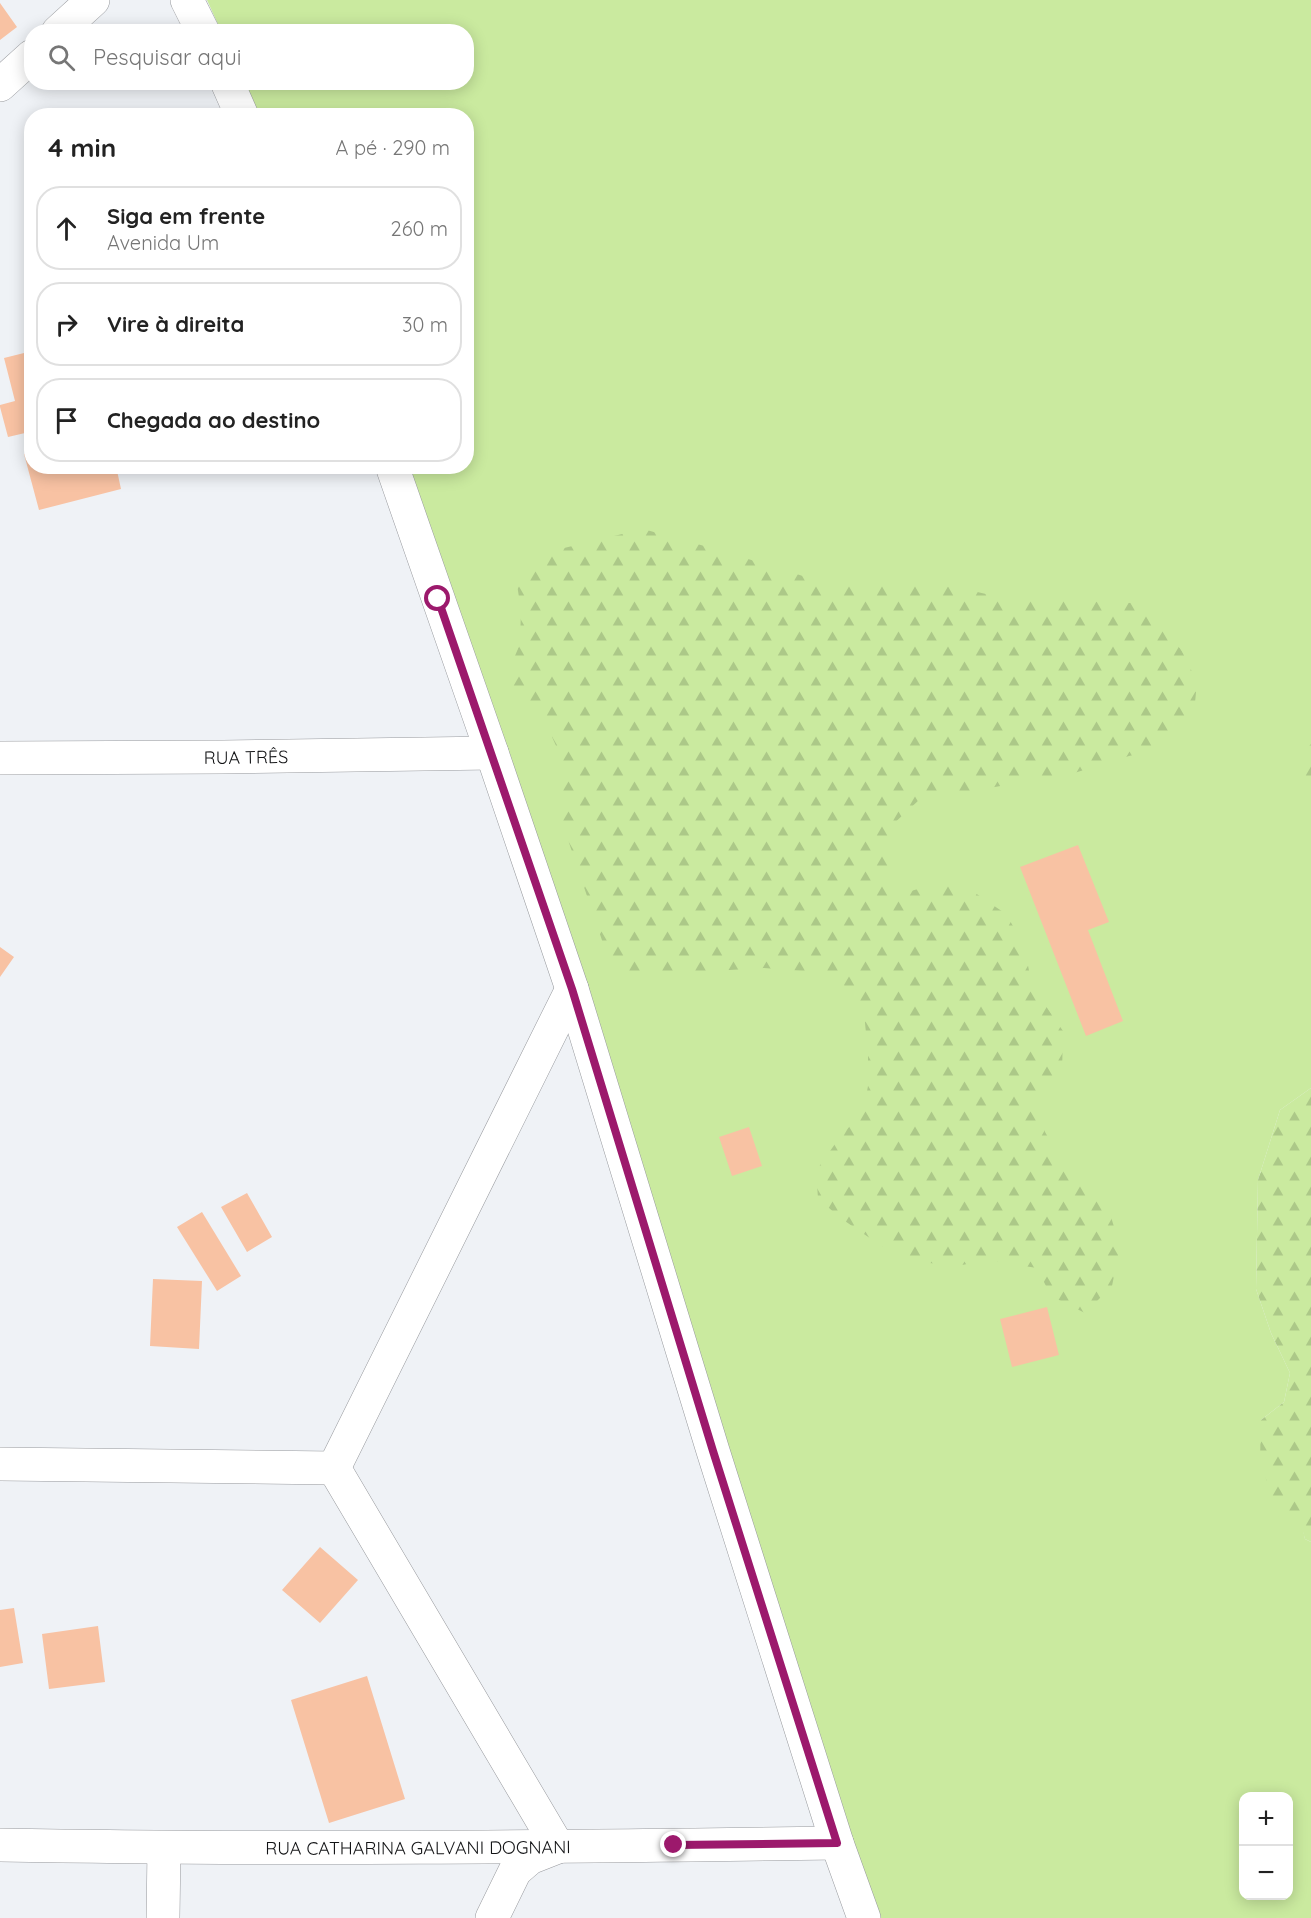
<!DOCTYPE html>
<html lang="pt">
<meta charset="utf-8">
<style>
:root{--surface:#fff;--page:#f2f2f2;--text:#222;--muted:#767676;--line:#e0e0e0}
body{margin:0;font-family:Quicksand,sans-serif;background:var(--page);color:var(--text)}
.controls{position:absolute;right:18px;bottom:18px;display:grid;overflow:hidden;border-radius:12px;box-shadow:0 3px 15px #0003}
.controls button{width:54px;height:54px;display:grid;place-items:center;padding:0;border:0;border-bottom:2px solid var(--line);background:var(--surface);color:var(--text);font:30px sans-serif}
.stop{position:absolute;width:18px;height:18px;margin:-14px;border:4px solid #9c196c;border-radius:50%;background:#fff}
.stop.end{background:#9c196c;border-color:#fff;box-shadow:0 2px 6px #0008}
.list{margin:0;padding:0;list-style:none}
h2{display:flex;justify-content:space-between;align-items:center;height:78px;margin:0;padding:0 24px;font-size:26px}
h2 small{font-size:20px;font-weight:400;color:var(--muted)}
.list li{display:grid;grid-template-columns:39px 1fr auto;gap:18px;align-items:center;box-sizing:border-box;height:84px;margin:0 12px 12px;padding:0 12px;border:2px solid var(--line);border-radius:24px}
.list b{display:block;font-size:22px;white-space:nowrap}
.list p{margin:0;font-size:20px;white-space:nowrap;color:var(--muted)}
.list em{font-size:20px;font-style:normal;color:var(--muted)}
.icon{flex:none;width:33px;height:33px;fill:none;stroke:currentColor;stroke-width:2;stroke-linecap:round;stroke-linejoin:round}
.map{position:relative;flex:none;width:1311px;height:1918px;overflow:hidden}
.search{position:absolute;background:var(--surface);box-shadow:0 3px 15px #0003;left:24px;top:24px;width:450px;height:66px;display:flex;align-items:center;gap:15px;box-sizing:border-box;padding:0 21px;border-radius:24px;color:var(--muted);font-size:22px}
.panel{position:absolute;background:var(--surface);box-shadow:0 3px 15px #0003;left:24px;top:108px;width:450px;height:366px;border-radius:24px}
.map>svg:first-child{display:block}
</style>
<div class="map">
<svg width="1311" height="1918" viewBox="0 0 1311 1918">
<defs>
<pattern id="forest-firs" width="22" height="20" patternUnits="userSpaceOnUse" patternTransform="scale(1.5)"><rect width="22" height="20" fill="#caea9f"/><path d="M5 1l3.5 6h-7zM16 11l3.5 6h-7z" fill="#acc888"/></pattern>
</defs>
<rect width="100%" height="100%" fill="#eff2f6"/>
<path fill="#caea9f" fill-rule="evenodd" d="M207 0H1311V1088L1280 1110 1258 1180 1256 1289 1271 1333 1290 1373 1284 1402 1261 1420 1302 1525 1305 1539 1311 1542V1918H875L404 467 466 466V116L258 115 244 83 466 82V32L221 31ZM1244 1796H1288V1896H1244Z"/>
<path fill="url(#forest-firs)" d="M643 529 726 552 822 582 956 587 1003 598 1132 603 1155 617 1182 651 1197 682 1194 713 1170 747 1129 756 1071 774 919 800 889 828 888 875 894 896 935 884H962L1006 914 1024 945 1032 986 1063 1031 1062 1073 1036 1096 1045 1132 1061 1160 1089 1183 1106 1201 1120 1246 1112 1286 1085 1313 1051 1296 1037 1268 987 1260 957 1266 902 1260 839 1217 818 1198 816 1171 842 1134 863 1113 868 1086V1053L864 1013 845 986 802 971 764 968 660 974 631 973 608 958 563 825 559 788 562 759 548 728 515 694 509 670 520 644 521 610 516 578 535 555Z
M1311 744V784L1306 780 1301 755Z
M1311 1088V1542L1305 1539 1301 1525 1278 1516 1260 1460 1261 1420 1284 1402 1290 1373 1271 1333 1256 1289 1258 1180 1280 1110Z"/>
<path fill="#f8c2a3" d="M0 3 17 27 0 40Z
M32 351V466H116L121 489 39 510 24 454 30 453 25 433 8 437 0 407V405L15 401 4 358Z
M1078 845 1109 922 1088 930 1123 1021 1086 1036 1020 867Z
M0 947 14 957 0 977Z
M749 1127 762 1166 732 1176 719 1137Z
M247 1193 272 1237 247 1252 221 1207Z
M202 1212 241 1276 217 1291 177 1227Z
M153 1279 202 1281 199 1349 150 1346Z
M1047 1307 1059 1355 1012 1367 1000 1319Z
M320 1547 358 1580 320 1623 282 1590Z
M14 1608 23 1663 0 1667V1610Z
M98 1626 105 1682 49 1689 42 1634Z
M367 1676 405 1799 329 1823 291 1700Z"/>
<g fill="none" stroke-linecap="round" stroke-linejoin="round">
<defs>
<g id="street">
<path d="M187 0 203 32"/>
<path d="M58 32 93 0"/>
<path d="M227 82 242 116"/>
<path d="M0 85 32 56"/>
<path d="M392 466 492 753 572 989 713 1451 837 1843 864 1918"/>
<path id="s1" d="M0 758 223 757 492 753"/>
<path d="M0 1464 334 1468"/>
<path d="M334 1468 558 1847 530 1858 515 1871 492 1918"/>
<path d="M334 1468 572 989"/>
<path id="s2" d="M0 1845C279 1850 558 1847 837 1843"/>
<path d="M163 1918 164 1848"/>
</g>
</defs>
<use href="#street" stroke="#989a9e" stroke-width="34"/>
<use href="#street" stroke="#fff" stroke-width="33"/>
</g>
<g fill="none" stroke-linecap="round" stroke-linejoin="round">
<path stroke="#9c196c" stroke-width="8" d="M438 599 572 989 713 1451 837 1843 674 1845"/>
</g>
<g text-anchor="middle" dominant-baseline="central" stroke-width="5" stroke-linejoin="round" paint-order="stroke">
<g font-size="18" fill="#121315" stroke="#fff">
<text stroke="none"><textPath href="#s1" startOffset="246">RUA TRÊS</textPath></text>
<text stroke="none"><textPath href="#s2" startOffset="418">RUA CATHARINA GALVANI DOGNANI</textPath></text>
</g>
</g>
</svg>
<div class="controls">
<button>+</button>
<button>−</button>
</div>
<div class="stop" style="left:438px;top:599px"></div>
<div class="stop end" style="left:674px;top:1845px"></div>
<div class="search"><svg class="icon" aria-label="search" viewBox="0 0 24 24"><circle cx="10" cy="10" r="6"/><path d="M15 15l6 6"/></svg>Pesquisar aqui</div>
<section class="panel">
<h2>4 min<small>A pé · 290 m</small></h2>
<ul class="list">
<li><svg class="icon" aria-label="ahead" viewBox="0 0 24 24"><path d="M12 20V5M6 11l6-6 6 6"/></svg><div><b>Siga em frente</b><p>Avenida Um</p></div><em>260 m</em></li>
<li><svg class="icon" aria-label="right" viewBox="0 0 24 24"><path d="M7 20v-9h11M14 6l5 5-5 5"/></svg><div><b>Vire à direita</b></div><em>30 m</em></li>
<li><svg class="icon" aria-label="arrive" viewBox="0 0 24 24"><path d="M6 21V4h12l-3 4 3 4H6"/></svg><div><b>Chegada ao destino</b></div></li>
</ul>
</section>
</div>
